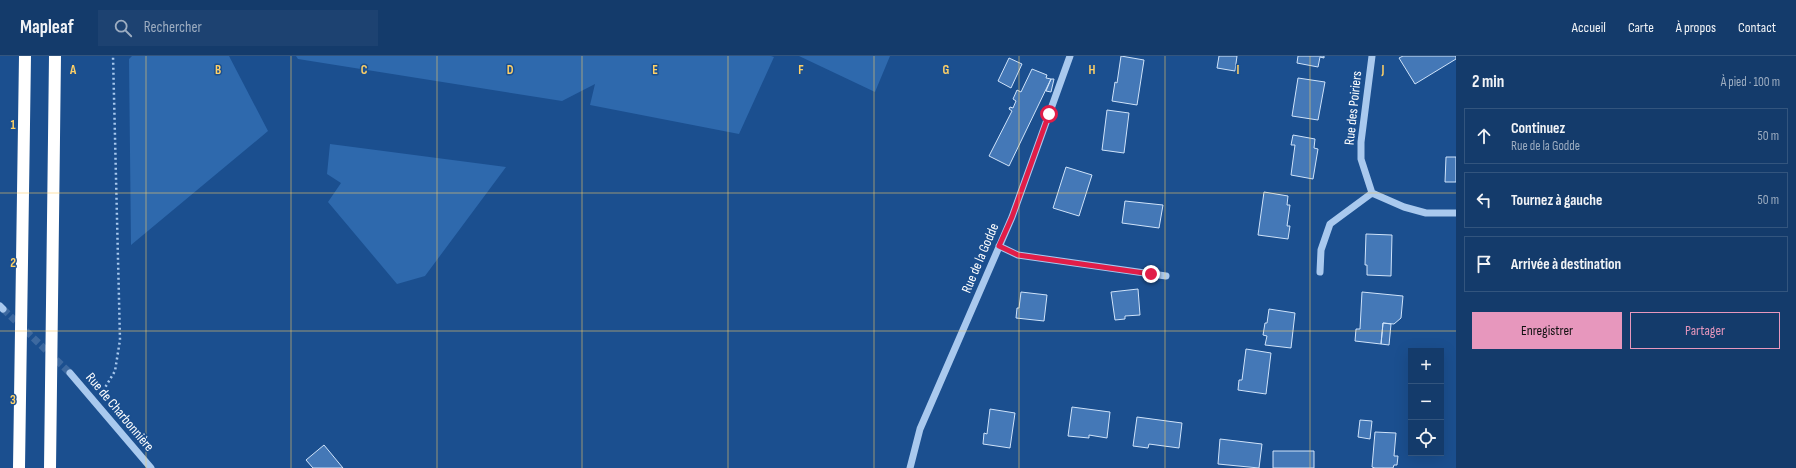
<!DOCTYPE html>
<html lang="fr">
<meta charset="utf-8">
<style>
:root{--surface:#143b6b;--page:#1d4271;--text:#f1f3f6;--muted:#9dadc1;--line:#33557e;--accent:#e797bd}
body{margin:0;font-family:"Sofia Sans Condensed",sans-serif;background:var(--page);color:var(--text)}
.controls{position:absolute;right:12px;bottom:12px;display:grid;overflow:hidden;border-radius:0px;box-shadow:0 4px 16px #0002}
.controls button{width:36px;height:36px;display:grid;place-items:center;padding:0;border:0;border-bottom:1px solid var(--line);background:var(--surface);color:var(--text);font:20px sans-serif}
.stop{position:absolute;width:12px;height:12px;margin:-9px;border:3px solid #e11d48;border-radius:50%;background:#fff}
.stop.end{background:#e11d48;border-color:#fff;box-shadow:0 1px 4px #0008}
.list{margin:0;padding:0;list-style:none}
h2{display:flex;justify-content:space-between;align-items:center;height:52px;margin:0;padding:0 16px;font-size:17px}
h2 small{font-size:13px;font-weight:400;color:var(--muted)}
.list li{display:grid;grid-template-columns:26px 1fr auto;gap:12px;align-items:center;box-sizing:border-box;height:56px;margin:0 8px 8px;padding:0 8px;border:1px solid var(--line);border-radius:0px}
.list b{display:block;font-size:15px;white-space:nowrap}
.list p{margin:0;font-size:13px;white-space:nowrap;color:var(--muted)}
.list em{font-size:13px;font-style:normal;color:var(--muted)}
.actions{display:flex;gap:8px;padding:12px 16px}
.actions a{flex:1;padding:9px 0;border:1px solid var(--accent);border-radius:0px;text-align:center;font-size:14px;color:var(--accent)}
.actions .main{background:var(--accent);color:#111}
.icon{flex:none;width:22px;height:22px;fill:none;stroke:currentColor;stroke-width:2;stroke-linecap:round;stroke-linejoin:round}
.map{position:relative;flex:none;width:1456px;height:412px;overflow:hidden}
header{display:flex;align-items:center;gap:24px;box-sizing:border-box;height:56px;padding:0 20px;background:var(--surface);border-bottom:1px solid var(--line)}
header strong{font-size:19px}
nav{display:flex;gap:22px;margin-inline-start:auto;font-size:14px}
.search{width:280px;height:36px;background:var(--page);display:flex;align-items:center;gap:10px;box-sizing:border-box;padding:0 14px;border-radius:0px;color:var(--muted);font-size:15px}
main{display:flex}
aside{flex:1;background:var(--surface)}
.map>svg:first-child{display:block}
</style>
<header>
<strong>Mapleaf</strong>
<div class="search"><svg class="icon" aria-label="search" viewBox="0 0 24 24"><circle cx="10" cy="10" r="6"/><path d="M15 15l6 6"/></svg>Rechercher</div>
<nav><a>Accueil</a><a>Carte</a><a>À propos</a><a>Contact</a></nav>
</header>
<main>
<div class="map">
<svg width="1456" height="412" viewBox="0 0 1456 412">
<rect width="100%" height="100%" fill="#1b4f8f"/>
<path fill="#2e69ad" d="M132 0H229L268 75 131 189 129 3Z
M296 0H771L774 1 739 78 590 49 595 28 562 45 298 3Z
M799 0H890L875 36Z
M330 88 506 111 425 220 397 228 328 146 341 127 327 118Z"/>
<path fill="#4478b7" stroke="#cfe3fa" d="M1121 0 1144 4 1137 49 1112 45 1115 26 1117 27Z
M1219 0H1237L1235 15 1217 12Z
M1298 0H1324V2L1320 1 1318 11 1297 7Z
M1403 0H1456V3L1415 28 1399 2Z
M1009 2 1022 8 1011 32 998 25Z
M1032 13 1047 19 1046 22 1051 23 1009 110 989 100 1012 55 1009 53 1010 51 1013 52 1016 45 1013 43 1017 34 1021 36Z
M1298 22 1325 26 1318 64 1292 60Z
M1051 23H1054L1051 36 1046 35Z
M1107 54 1129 57 1124 97 1102 94Z
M1293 79 1315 83 1314 92 1318 93 1313 123 1291 119 1295 89H1291Z
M1446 101H1456V126H1445Z
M1066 111 1092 119 1079 160 1053 152Z
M1264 136 1288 140 1287 149H1290L1287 170H1290L1288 183 1258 179Z
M1125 145 1163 149 1159 172 1122 167Z
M1366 178 1392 179 1391 220 1367 219V209H1365Z
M1138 233 1140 259 1125 260V263L1115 264 1111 236Z
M1021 236 1047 239 1044 265 1016 262 1017 252H1019Z
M1362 236 1403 240 1401 262 1394 268 1383 267 1381 288 1355 285 1356 273H1360Z
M1269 253 1295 257 1291 292 1265 289 1267 280 1263 279 1265 267H1267Z
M1383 267 1391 268 1389 289 1381 288Z
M1246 293 1271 297 1266 338 1238 334 1239 324H1242Z
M1072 351 1110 356 1107 382 1089 379V382L1068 380Z
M990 353 1015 357 1010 392 983 388 984 377 987 378Z
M1137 361 1182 367 1179 392 1149 388 1148 392 1133 390Z
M1360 364 1372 365 1370 383 1358 381Z
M1375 376 1396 377 1394 400H1398L1397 409H1394L1393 412H1375L1372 411Z
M1220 383 1262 388 1259 412 1218 408Z
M324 389 343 412H313L306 404Z
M1273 395H1314V412H1273Z"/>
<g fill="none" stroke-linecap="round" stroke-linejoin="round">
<path stroke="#3d69a0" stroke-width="7" stroke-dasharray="7 3.5" stroke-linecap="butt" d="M3 253 70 317"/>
<path stroke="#a9c9ee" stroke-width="2.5" stroke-dasharray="2 3" stroke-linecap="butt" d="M103 335 115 315 120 284 113 0"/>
<path stroke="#a9c9ee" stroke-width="7" d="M1372 0 1361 86V103L1372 137 1404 151 1426 157H1456
M999 190 1018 199 1166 220
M1320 216 1321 194 1330 168 1372 137
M0 250 3 253
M70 317 151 412
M910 412 920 373 1012 161 1070 0"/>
<path stroke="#fff" stroke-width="12" d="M19 412 25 0
M50 412 55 0"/>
</g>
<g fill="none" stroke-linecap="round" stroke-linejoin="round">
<path stroke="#e11d48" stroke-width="5" d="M1049 58 1012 161 999 190 1018 199 1151 218"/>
</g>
<path fill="none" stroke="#ffd166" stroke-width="1" stroke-opacity="0.55" d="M146 0V412M291 0V412M437 0V412M582 0V412M728 0V412M874 0V412M1019 0V412M1165 0V412M1310 0V412M0 137H1456M0 275H1456"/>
<g text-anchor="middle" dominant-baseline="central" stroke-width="3" stroke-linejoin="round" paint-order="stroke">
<g font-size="14" fill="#fff" stroke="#1b4f8f">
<text transform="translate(1353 52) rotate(-84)">Rue des Poiriers</text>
<text transform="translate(980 202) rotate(-67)">Rue de la Godde</text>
<text transform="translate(120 356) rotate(50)">Rue de Charbonnière</text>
</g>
</g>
<g font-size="13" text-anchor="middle" font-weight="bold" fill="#ffd166" stroke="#1b4f8f" stroke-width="3" stroke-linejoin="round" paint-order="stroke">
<text x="73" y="18">A</text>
<text x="218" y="18">B</text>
<text x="364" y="18">C</text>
<text x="510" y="18">D</text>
<text x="655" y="18">E</text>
<text x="801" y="18">F</text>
<text x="946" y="18">G</text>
<text x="1092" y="18">H</text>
<text x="1238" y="18">I</text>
<text x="1383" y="18">J</text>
<text x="13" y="73">1</text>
<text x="13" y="211">2</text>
<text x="13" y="348">3</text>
</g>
</svg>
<div class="controls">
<button>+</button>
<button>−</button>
<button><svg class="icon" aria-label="locate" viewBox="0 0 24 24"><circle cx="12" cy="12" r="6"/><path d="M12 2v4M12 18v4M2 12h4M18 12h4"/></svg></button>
</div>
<div class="stop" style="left:1049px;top:58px"></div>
<div class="stop end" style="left:1151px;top:218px"></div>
</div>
<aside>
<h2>2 min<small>À pied · 100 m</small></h2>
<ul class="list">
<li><svg class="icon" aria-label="ahead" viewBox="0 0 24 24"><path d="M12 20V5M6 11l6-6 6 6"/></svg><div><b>Continuez</b><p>Rue de la Godde</p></div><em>50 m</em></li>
<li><svg class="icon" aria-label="left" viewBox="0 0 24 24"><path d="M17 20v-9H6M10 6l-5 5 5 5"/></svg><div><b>Tournez à gauche</b></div><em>50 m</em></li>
<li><svg class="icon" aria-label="arrive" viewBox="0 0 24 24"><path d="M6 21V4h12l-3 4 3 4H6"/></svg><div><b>Arrivée à destination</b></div></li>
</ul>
<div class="actions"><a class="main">Enregistrer</a><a>Partager</a></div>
</aside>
</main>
